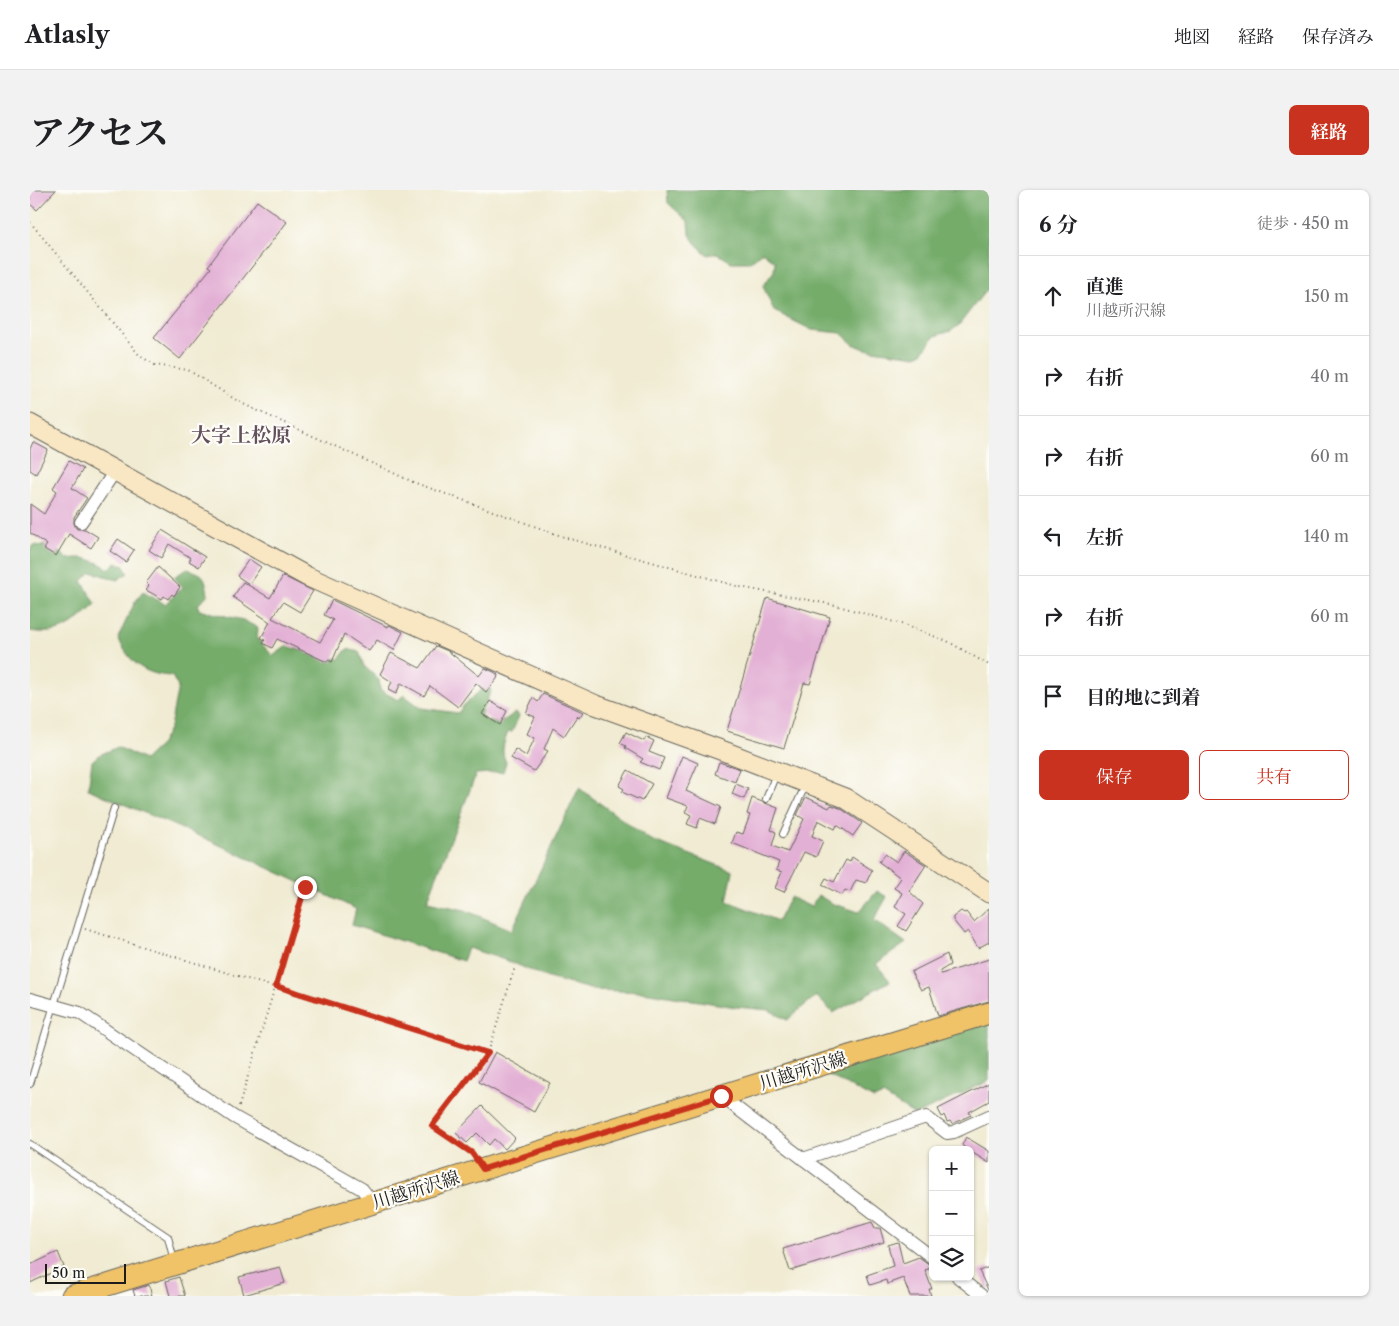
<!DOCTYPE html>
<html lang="ja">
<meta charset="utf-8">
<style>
:root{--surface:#fff;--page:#f2f2f2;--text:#202124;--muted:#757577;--line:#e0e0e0;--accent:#c8321e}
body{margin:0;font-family:"Libre Caslon Text","Noto Serif JP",serif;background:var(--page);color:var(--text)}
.controls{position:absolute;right:15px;bottom:15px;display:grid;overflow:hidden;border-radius:8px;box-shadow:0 1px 4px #0004}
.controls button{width:45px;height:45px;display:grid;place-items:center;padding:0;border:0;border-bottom:1px solid var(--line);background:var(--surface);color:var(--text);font:25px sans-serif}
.scale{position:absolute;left:15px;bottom:12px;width:81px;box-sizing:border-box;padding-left:5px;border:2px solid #1c1c1c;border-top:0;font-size:14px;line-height:18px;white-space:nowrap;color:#1c1c1c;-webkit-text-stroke:4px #fdfcf7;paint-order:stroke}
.stop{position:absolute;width:15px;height:15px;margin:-11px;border:4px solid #c8321e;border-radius:50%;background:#fff}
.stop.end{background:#c8321e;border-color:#fff;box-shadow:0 1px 5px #0008}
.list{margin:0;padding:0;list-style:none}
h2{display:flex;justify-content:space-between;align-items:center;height:65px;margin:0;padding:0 20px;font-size:21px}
h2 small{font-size:16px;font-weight:400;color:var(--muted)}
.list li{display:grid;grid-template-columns:32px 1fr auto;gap:15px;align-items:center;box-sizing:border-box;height:80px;padding:0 20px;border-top:1px solid var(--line)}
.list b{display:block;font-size:19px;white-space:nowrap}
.list p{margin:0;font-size:16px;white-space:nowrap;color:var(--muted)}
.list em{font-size:16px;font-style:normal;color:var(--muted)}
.actions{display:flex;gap:10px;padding:15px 20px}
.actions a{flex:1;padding:11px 0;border:1px solid var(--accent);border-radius:8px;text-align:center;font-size:18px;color:var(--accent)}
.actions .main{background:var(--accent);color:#fff}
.icon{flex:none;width:28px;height:28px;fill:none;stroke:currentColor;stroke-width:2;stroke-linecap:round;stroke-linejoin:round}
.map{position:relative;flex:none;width:959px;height:1106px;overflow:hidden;border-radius:8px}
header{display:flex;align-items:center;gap:30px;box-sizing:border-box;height:70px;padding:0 25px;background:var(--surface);border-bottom:1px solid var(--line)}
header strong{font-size:24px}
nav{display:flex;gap:28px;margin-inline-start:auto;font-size:18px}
.intro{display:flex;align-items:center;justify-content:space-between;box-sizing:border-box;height:120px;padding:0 30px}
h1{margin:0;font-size:35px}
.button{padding:12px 22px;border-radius:8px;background:var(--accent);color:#fff;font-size:18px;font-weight:700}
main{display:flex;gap:30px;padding:0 30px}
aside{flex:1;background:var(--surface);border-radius:8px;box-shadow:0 1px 4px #0004}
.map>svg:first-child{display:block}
</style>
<header>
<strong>Atlasly</strong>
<nav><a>地図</a><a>経路</a><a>保存済み</a></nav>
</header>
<div class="intro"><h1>アクセス</h1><a class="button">経路</a></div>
<main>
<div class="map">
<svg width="959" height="1106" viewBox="0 0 959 1106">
<rect width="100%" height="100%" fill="#fdfcf7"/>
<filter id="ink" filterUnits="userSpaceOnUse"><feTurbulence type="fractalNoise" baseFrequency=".02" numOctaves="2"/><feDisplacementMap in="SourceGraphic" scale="10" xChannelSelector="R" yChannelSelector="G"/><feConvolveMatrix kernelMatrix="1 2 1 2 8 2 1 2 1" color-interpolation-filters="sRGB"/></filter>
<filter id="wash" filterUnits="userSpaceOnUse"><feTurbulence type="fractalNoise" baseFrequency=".0096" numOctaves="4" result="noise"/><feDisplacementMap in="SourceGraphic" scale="20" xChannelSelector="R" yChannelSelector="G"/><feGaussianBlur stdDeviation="1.12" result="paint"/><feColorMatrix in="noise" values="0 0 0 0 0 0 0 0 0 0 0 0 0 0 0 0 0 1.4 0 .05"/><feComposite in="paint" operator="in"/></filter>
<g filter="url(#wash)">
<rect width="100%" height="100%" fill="#f0ebd2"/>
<path fill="#74ac6b" stroke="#486444" d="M637 0H958L956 5 959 6V96L929 135 921 141 905 146 891 164 886 166 835 159 823 154 811 143 782 140 744 121 733 96 744 81 745 72 732 62 720 72H701L687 63 678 65C665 54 658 48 658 31L638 13Z
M4 355 24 357 38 369C54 366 65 370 79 379L85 373 93 375 98 383 87 390 61 382 52 391 66 414C43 435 32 446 0 441V358Z
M157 379C175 384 175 386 178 404L168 415 169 420 213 430 228 438 227 449 243 466 257 456 294 468 309 469 317 459 329 462 334 476 349 490 350 500 368 510 374 505 391 518 428 523 434 515 454 497H459L461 501 450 525 457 531 469 534 486 522 489 526 482 542H478C474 553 470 561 476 572L473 582 446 584 397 712 435 720 482 740 549 598 619 649 703 681 697 711 748 731 760 707 781 717 788 705 801 713 829 722 847 701 857 707 844 730 876 753 846 774 860 791 803 823 786 806 757 830 739 820 706 817 613 802 564 800 518 788 481 772 438 758 433 771 322 735 326 719 183 652 58 599 62 571 69 565 88 557 114 570 131 554 140 537 148 497 142 486C114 485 100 473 88 448L105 412 113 402 135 414 153 397 144 387Z
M959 832V891L885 925 853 905 844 909 794 883Z"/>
<g id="blocks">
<path fill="#e3b0d5" d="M0 0H26L7 20 0 14Z
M227 11 257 32 150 169 124 148 181 78 178 76Z
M3 252 18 260 6 284 0 280V259Z
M39 271 53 279 42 298 57 308 44 327V335L47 339H55L68 347 61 358 39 344 26 366 14 359 17 355 0 343V314L14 324 27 301 23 298Z
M132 340 175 367 169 377 159 371 161 368 139 354 131 368 119 360Z
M88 349 104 360 96 372 80 361Z
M219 369 231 377 219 394 207 386Z
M128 377 150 397 144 406 142 404 138 409 134 406 132 409 116 400 119 396 116 393Z
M253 386 283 401 270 422 253 412 242 428 290 452 303 430 294 425 302 410 358 437 359 435 373 442 364 460 347 450 339 461 314 444 302 472 298 470 297 472 247 449 242 458 233 453 235 450 231 448 240 432 203 407 213 392 240 408Z
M737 408 800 427 780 494 774 493 754 558 697 541Z
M406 456 418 461 449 486 455 478 464 482 468 485 467 489 456 502 446 493 428 517 400 496 394 506 371 493 366 504 358 500 362 492 350 484 361 463 390 478Z
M513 504 553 522 549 528 547 526 534 546 523 538 514 559 518 561 504 581 481 568 485 559 496 566 505 548 497 544 505 527 496 523 503 508 508 512Z
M460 511 477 521 470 535 452 524Z
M596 542 614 551 616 547 624 551 619 562 634 568 629 580 610 572 613 569 595 558 596 556 590 553Z
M652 566 668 573 656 601 691 617 685 634 670 628 667 638 657 634 661 625 655 622 658 616 636 608Z
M689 572 710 579 705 592 685 584Z
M598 580 622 594 612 611 592 602 594 599 589 596Z
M706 594 718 599 714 609 702 604Z
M776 607 799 618 801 615 810 618 832 633 823 646 807 635 805 639 788 630 782 646 793 651 786 667 774 662 754 702 745 698 752 682 746 680 749 672 702 653 706 642 713 644 720 625 717 624 722 608 748 618 741 640 746 642 742 656 758 662 774 629 767 625Z
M874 661 896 675 879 701 893 714 876 741 868 736 876 724 865 717 872 703 864 698 871 688 849 672 855 664 867 672Z
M822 667 842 680 836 693 826 690 820 702 815 700 812 705 792 695 796 688 804 692 816 670 820 672Z
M959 718V752L948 758 938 741 934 744 923 730V727L931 721 934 723 936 722 944 732Z
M917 764 920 775 910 781 911 784 959 769V811L908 826 899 797 891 800 881 782Z
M465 862 520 893 504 922 449 892Z
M959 893V911L939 922 941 925 922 934 920 931 917 932 914 925 912 927 908 919Z
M452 916 485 948 475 959 464 949 459 955 447 943 437 953 426 943Z
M936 947 959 961V973L935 958 932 955Z
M842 1032 845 1038H850L854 1052 760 1081 753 1059Z
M868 1052 873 1073 889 1067 900 1075 901 1078 895 1080 902 1099H899L901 1106H880L873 1088 857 1094 856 1090 840 1095 837 1085 863 1076 858 1055Z
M28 1062 34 1077 0 1093V1075Z
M250 1077 255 1093 214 1105 209 1087Z
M959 1077V1102L949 1081Z
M149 1087 155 1106H140L136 1091Z
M119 1095 122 1106H105L103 1100Z"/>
</g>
</g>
<g filter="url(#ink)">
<use href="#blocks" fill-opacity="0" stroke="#66645c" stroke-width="1"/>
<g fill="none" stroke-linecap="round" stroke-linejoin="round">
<defs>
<path id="lane" d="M736 609 746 584
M753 644 776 594
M0 894 84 618
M0 954 138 1047 144 1071"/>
<path id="street" d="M51 332 85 281
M0 809 50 823 204 927 332 999 343 1013
M691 906 903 1068
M773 969 896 927 917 943 924 942 959 926
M928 1087 952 1106"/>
<path id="secondary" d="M0 234 276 386 566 515 699 563 815 608 959 703"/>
<path id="primary" d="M42 1106 959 823"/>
</defs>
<use href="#lane" stroke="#66645c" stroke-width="8"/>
<use href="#street" stroke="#66645c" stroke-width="14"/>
<use href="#secondary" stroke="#66645c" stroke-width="21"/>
<use href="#primary" stroke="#66645c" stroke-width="23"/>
<path stroke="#66645c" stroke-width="2" stroke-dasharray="1 4" stroke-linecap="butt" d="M0 32 110 166 125 175 158 180 211 213 383 292 537 348 710 397 805 415 871 434 917 451 959 475
M55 739 458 863
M209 916 275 697
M443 965 401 936 458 863 485 777"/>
<use href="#lane" stroke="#fff" stroke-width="6"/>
<use href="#street" stroke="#fff" stroke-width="12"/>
<use href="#secondary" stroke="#f9e7c3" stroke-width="19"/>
<use href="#primary" stroke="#f0c369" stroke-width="21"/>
</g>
</g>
<g fill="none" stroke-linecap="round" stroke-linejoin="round" filter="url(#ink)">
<path stroke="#c8321e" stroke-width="6" d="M275 697 246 796 458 863 402 936 442 963 453 979 691 906"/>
</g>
<g text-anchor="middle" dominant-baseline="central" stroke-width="4.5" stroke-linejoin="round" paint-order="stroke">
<g font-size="18" fill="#1c1c1c" stroke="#fdfcf7">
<text transform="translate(773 881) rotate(-17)">川越所沢線</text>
<text transform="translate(386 1000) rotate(-17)">川越所沢線</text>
</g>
<g font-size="20" font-weight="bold" fill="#62505d" stroke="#fdfcf7">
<text x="211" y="245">大字上松原</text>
</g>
</g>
</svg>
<div class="controls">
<button>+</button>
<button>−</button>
<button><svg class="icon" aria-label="layers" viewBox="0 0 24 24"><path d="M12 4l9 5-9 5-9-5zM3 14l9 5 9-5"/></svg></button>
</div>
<div class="scale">50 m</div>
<div class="stop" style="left:691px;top:906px"></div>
<div class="stop end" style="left:275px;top:697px"></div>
</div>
<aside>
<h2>6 分<small>徒歩 · 450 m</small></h2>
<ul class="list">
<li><svg class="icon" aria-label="ahead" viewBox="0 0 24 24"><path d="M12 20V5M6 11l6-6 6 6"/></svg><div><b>直進</b><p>川越所沢線</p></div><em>150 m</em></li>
<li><svg class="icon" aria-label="right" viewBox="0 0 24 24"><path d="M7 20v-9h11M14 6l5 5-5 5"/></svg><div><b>右折</b></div><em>40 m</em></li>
<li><svg class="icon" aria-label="right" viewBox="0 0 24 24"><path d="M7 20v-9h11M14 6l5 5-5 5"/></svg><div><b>右折</b></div><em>60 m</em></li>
<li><svg class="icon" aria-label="left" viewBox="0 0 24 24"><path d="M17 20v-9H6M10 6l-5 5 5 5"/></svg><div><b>左折</b></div><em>140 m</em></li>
<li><svg class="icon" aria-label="right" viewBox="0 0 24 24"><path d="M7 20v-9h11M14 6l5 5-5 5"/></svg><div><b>右折</b></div><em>60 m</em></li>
<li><svg class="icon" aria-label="arrive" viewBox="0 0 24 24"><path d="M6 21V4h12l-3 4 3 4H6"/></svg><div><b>目的地に到着</b></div></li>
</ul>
<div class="actions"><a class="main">保存</a><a>共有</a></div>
</aside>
</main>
